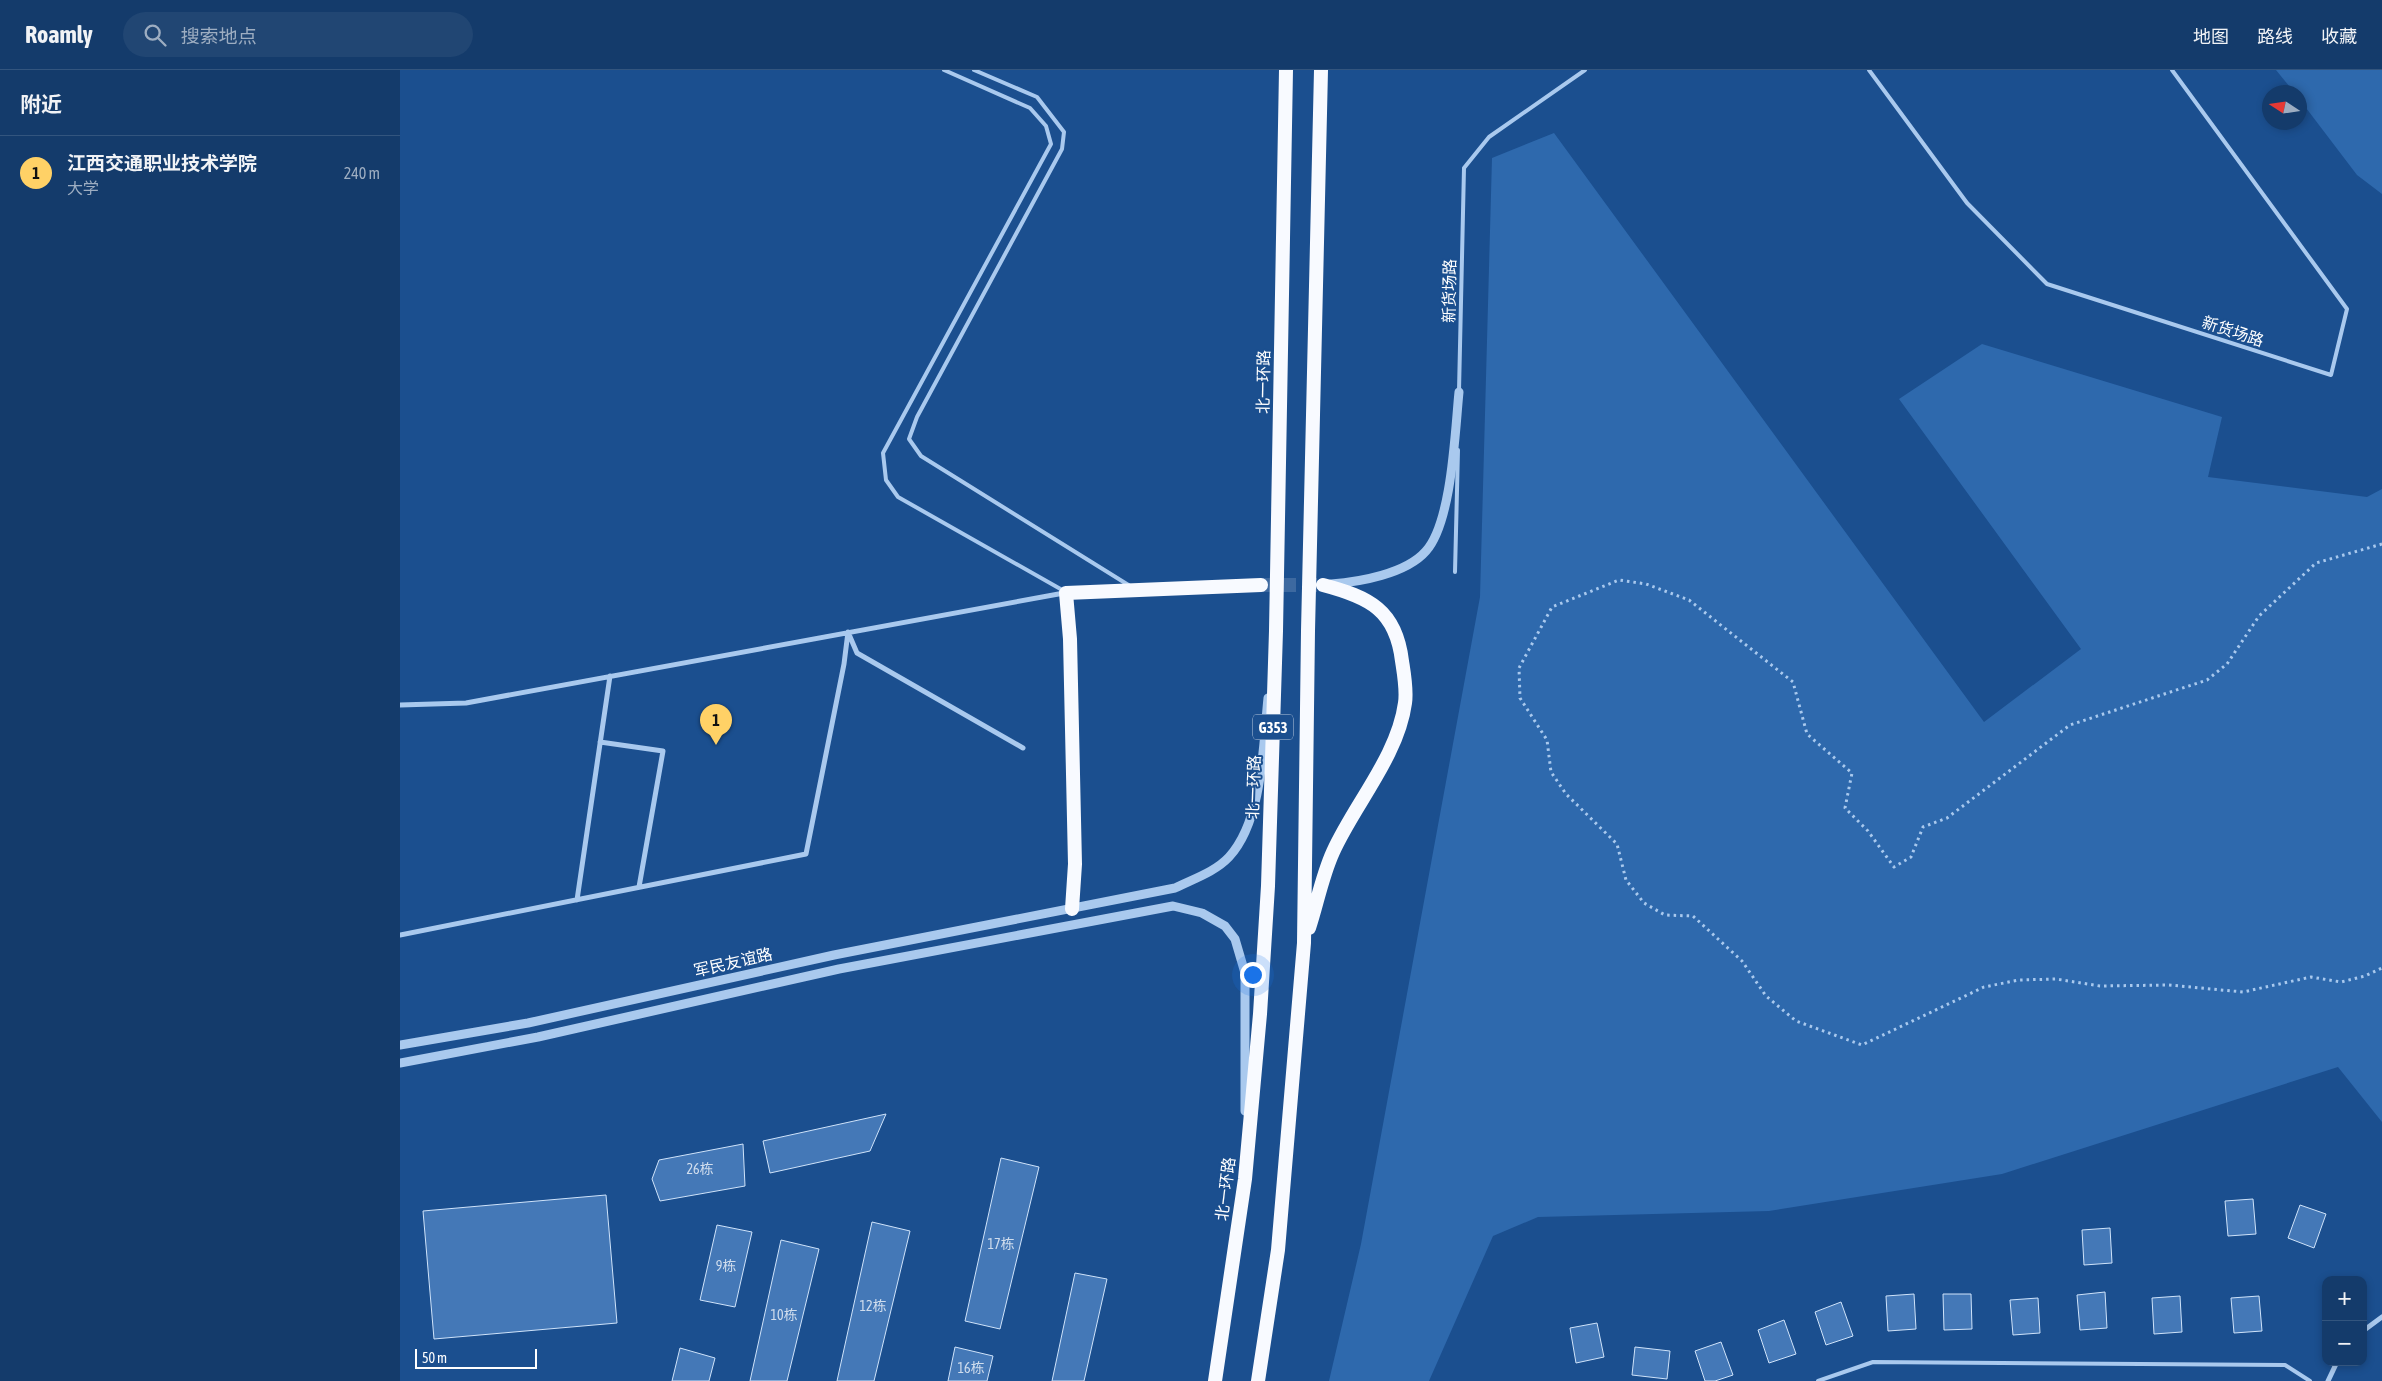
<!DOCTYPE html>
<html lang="zh">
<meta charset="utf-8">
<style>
:root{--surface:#143b6b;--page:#214673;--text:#f1f3f6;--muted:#9dadc1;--line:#33557e;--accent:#ffd166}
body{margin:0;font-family:"Asap Condensed","Noto Sans SC",sans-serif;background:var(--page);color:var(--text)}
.controls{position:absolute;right:15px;bottom:15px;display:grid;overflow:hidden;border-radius:10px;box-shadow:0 2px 8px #0003}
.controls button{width:45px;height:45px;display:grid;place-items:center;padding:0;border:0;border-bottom:1px solid var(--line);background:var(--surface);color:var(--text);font:25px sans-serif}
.compass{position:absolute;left:1862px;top:15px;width:45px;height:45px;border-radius:50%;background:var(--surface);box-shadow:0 2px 8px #0003;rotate:282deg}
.scale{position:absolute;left:15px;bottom:12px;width:122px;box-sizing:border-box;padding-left:5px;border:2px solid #fff;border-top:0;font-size:14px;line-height:18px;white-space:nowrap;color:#fff;-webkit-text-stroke:4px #1b4f8f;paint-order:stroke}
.you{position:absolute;left:852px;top:904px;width:18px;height:18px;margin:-12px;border:4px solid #fff;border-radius:50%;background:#1a73e8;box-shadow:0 0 0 8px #1a73e833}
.badge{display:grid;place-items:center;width:32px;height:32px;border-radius:50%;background:var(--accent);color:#111;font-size:16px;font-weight:700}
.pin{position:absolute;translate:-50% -41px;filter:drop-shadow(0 1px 2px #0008)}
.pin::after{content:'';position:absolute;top:26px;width:18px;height:15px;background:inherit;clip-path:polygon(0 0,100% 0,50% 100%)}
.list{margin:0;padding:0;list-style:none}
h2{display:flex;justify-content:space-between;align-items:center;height:65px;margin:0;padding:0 20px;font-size:21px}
h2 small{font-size:16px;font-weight:400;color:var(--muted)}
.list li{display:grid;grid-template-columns:32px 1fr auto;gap:15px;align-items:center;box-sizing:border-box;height:75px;padding:0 20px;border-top:1px solid var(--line)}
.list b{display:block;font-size:19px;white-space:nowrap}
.list p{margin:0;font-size:16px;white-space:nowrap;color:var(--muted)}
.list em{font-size:16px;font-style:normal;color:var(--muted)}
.icon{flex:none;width:28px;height:28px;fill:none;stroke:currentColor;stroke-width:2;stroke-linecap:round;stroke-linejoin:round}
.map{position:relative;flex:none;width:1982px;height:1311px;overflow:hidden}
header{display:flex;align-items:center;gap:30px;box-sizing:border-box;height:70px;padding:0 25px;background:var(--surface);border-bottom:1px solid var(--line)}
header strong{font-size:24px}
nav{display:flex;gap:28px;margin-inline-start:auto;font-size:18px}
.search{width:350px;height:45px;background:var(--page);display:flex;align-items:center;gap:12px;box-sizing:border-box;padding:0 18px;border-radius:28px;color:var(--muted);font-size:19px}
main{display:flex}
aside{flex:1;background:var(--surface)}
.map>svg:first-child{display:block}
</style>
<header>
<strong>Roamly</strong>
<div class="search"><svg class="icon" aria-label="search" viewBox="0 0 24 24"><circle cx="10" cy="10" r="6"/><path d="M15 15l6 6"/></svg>搜索地点</div>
<nav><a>地图</a><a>路线</a><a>收藏</a></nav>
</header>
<main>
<aside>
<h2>附近<small></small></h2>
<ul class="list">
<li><span class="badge">1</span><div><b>江西交通职业技术学院</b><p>大学</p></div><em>240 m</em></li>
</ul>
</aside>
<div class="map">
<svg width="1982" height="1311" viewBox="0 0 1982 1311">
<rect width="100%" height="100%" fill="#1b4f8f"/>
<path fill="#2e69ad" d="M1876 0H1982V124L1957 105 1900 30V22H1894Z
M1154 63 1584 652 1681 579 1499 329 1582 274 1822 347 1808 407 1967 427 1982 419V1052L1938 997 1602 1104 1369 1141 1138 1147 1093 1166 1029 1311H929L961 1174 1080 527 1092 88Z"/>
<path fill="#4478b7" stroke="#cfe3fa" d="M486 1044 470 1081 370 1103 363 1071Z
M343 1074 345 1116 260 1131 252 1109 259 1090Z
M601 1088 639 1097 600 1259 565 1251Z
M206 1125 217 1253 34 1269 23 1141Z
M1853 1129 1856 1164 1828 1166 1825 1131Z
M1900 1135 1926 1144 1914 1178 1888 1168Z
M472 1152 510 1161 474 1311H437Z
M317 1155 352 1162 335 1237 300 1230Z
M1710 1158 1712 1193 1684 1195 1682 1160Z
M381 1170 419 1179 387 1311H350Z
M675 1203 707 1209 684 1311H652Z
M1705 1222 1707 1258 1680 1260 1677 1225Z
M1514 1224 1516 1259 1488 1261 1486 1226Z
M1543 1224H1571L1572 1259 1544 1260Z
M1780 1226 1782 1262 1754 1264 1752 1228Z
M1859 1226 1862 1261 1834 1263 1831 1228Z
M1638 1228 1640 1263 1613 1265 1610 1230Z
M1441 1232 1453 1266 1426 1275 1415 1242Z
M1384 1250 1396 1284 1369 1293 1358 1260Z
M1197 1253 1204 1287 1176 1293 1170 1258Z
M1321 1272 1333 1305 1315 1311H1305L1295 1281Z
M555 1277 593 1286 587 1311H548Z
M1235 1277 1270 1281 1267 1309 1232 1305Z
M280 1278 315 1288 309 1311H272Z"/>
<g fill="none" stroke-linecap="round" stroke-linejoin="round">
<path stroke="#3d69a0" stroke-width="14" stroke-dasharray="14 7" stroke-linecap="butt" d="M861 515H920"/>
<path stroke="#a9c9ee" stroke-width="3" stroke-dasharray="2.5 4" stroke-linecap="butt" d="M1982 474 1916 493 1859 546 1827 594 1807 610 1670 655 1547 748 1523 757 1511 787 1494 797 1468 761 1445 738 1452 703 1407 664 1393 612 1289 530 1246 514 1219 510 1152 537 1119 598 1120 628 1147 670 1151 702 1166 724 1217 774 1226 810 1244 833 1265 845 1293 846 1342 891 1366 926 1396 951 1462 975 1584 917 1619 910 1656 909 1700 916 1769 915 1843 922 1911 907 1941 912 1965 906 1982 898"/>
<path stroke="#a9c9ee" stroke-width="4" d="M544 0 630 38 646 56 651 74 483 383 486 410 498 427 664 521
M574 0 637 27 664 62 662 79 517 347 509 369 521 386 730 516
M1469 0 1567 133 1647 214 1931 305 1947 239 1772 0
M1059 321 1064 98 1089 67 1185 0
M1055 502 1058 380
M1418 1311 1473 1292 1885 1295 1910 1311"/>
<path stroke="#a9c9ee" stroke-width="5" d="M0 635 66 633 664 523
M200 672 263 681 239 817
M177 830 210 606
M0 865 406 784 444 594 448 562 457 583 623 678
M1963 1261 1982 1247
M1928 1311 1937 1292"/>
<path stroke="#a9c9ee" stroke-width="9" d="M931 514C959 512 1006 504 1026 481 1052 452 1055 361 1059 322
M0 975 128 953 434 885 775 818C793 809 815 802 829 787 863 750 863 675 868 628
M0 993 138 967 439 899 773 836 802 843 825 856 835 869 845 903V1041"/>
<path stroke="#f8faff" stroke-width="14" d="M672 839 675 794 670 569 666 523 861 515
M909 858C917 834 922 806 933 782 954 735 998 686 1005 633 1007 620 1004 604 1002 591 996 540 969 527 923 515
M815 1311 845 1109 860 944 868 816 876 561 886 0
M858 1311 878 1180 904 873 908 561 921 0"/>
</g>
<g text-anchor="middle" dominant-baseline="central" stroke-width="4" stroke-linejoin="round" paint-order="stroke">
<g font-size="14" fill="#d0dded">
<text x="300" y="1099">26栋</text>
<text x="601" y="1174">17栋</text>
<text x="326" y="1196">9栋</text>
<text x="473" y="1236">12栋</text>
<text x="384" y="1245">10栋</text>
<text x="571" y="1298">16栋</text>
</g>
<rect fill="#1b4f8f" stroke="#bbcadd" stroke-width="1" x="853" y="644.5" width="40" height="25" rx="4"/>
<g font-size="15" font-weight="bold" fill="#fff">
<text x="873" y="657">G353</text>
</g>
<g font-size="16" fill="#fff" stroke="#1b4f8f">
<text transform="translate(1049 221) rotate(-89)">新货场路</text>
<text transform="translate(1833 261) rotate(18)">新货场路</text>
<text transform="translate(863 312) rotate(-89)">北一环路</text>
<text transform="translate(853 717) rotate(-88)">北一环路</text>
<text transform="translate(333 892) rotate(-13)">军民友谊路</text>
<text transform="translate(825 1119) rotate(-83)">北一环路</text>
</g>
</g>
</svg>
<div class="controls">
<button>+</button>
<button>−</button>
</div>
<svg class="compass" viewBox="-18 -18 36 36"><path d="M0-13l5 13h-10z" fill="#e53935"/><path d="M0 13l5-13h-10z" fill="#9dadc1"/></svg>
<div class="scale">50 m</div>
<div class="you"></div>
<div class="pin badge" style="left:316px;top:675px">1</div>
</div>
</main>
